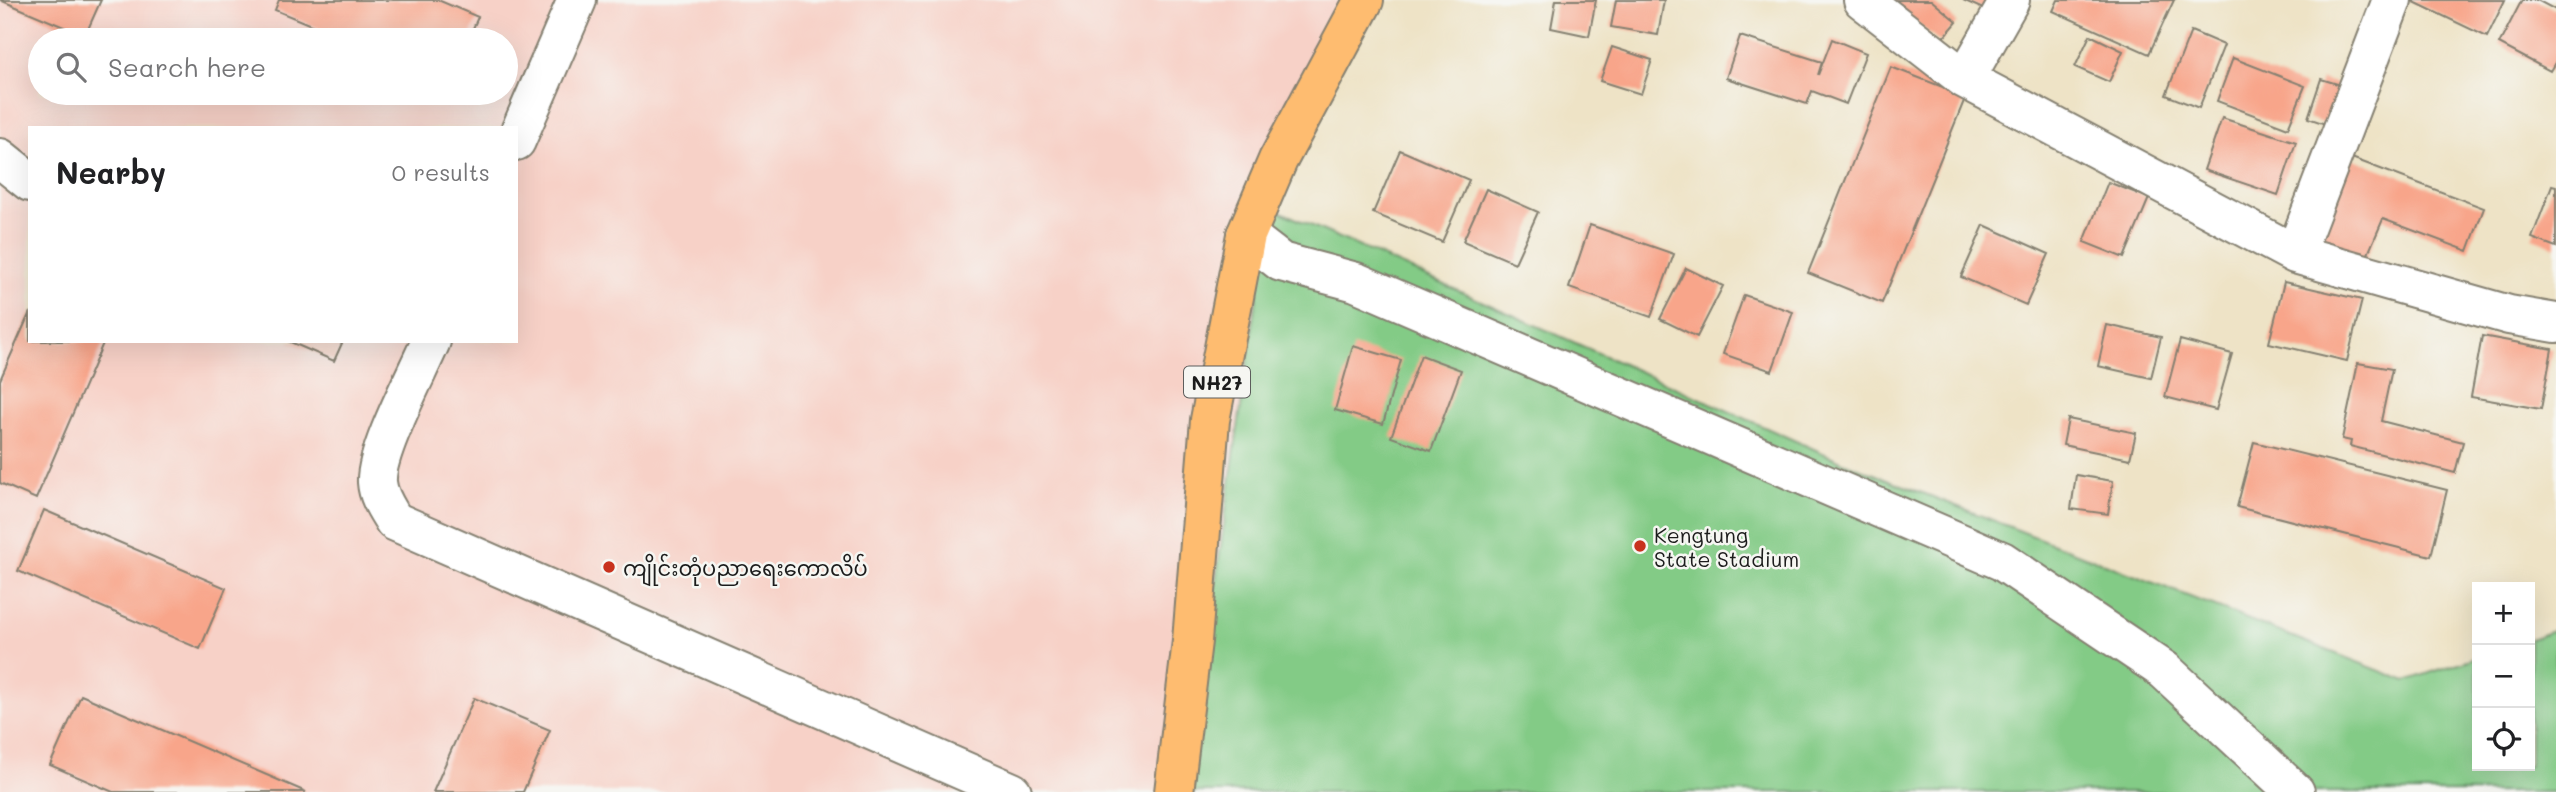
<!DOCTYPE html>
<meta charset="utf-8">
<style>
:root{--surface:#fff;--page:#f2f2f2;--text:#202124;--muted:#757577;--line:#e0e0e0}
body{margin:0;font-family:Mali,"Noto Sans Myanmar",sans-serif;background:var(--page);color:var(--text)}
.controls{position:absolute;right:21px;bottom:21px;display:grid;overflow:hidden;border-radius:0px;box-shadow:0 7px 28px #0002}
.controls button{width:63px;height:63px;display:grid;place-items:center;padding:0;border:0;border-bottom:2px solid var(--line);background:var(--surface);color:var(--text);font:35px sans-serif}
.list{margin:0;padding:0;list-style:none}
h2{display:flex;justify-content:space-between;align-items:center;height:91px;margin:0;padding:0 28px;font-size:30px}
h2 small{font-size:23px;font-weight:400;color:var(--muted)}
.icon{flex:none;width:38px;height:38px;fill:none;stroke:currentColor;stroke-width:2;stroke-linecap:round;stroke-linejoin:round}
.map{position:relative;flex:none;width:2556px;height:792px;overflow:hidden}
.search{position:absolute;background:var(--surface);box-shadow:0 7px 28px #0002;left:28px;top:28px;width:490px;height:77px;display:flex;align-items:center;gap:18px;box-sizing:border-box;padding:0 24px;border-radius:38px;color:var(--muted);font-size:26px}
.panel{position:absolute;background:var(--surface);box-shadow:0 7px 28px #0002;left:28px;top:126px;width:490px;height:217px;border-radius:0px}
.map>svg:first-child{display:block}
</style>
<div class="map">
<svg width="2556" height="792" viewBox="0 0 2556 792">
<rect width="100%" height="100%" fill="#f6f6f2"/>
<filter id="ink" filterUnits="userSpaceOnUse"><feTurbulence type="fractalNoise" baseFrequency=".0143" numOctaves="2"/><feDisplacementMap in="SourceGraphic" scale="14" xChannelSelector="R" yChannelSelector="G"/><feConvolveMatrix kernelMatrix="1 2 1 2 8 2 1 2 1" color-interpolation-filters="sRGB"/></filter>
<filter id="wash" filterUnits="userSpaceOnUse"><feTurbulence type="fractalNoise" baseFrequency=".00686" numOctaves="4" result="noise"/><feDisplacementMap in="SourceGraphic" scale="28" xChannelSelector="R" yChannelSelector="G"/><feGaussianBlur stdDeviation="1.57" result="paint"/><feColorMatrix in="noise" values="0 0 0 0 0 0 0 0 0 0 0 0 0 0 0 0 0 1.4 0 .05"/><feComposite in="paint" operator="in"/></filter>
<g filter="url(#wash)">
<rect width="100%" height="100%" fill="#eee3c6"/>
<path fill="#f7d1c7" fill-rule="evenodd" d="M0 0H1352L1270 207 1185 792H0ZM40 40H506V93H40ZM30 128H516V341H30Z"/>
<path fill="#83cb86" stroke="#507451" stroke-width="2" d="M1270 207 1843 462 2406 681 2477 657V766H2530V639L2556 630V792H1185Z"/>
<g id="blocks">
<path fill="#f8a58a" d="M0 0H101L85 36Z
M279 0H438L478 17 468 40H347L275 10Z
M1556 0H1596L1589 36 1551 28Z
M1616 0H1664L1658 35 1611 27Z
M1890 0H1931L1957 22 1940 42Z
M1963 0H1988L1983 9Z
M2058 0H2174L2149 54 2053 11Z
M2410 0H2505L2487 37Z
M2522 0H2537L2556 10V61L2550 71 2499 44Z
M2191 31 2224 45 2199 108 2166 95Z
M2090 35 2123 51 2109 82 2075 67Z
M1740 36 1822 62 1818 75 1832 39 1866 53 1846 104 1812 91 1807 104 1726 78Z
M1612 47 1652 60 1641 94 1600 81Z
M2233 58 2305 86 2288 128 2217 101Z
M1891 67 1966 96 1882 303 1808 273Z
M2321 79 2344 86 2331 126 2308 118Z
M2222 118 2296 142 2278 195 2204 170Z
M1400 150 1469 180 1442 242 1373 213Z
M2349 157 2484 208 2468 251 2383 219 2365 261 2320 243Z
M2108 182 2149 198 2124 258 2084 242Z
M2552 185 2556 186V247L2532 238Z
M1486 189 1538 212 1515 263 1463 241Z
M1590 225 1674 254 1651 317 1569 288Z
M1984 225 2049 254 2026 305 1961 277Z
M1686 268 1723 286 1697 337 1660 319Z
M2284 282 2362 300 2347 361 2269 343Z
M1744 295 1793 312 1772 371 1723 354Z
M30 312V341H104L36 499 0 483V380Z
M2107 325 2161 337 2151 378 2098 366Z
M2482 336 2552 349 2541 409 2471 397Z
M2180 340 2232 354 2216 410 2165 397Z
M288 341H343L334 361Z
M1353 346 1401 360 1383 424 1335 410Z
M1421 355 1461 370 1431 451 1391 437Z
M2358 363 2392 369 2381 421 2463 442 2455 473 2350 446 2351 441 2342 439Z
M2068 419 2136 433 2130 459 2063 445Z
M2254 442 2447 490 2431 556 2237 507Z
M2076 475 2113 481 2108 514 2071 509Z
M44 510 226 588 200 649 18 571Z
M81 695 306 792H113L50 765Z
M474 698 550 730 523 792H433Z"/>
</g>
</g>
<g filter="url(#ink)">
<use href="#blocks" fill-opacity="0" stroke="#858071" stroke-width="2"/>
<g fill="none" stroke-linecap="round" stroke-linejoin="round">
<defs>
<path id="minor" d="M1863 0 1965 79 2295 254 2509 315 2556 323
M1965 79 2010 0
M516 141 577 0
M0 158 30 182
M1246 235 1281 262 1356 282 2002 561 2164 670 2295 792
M2295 254 2392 0
M431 341C418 372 375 452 377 482 378 497 387 509 394 521L1012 792"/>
<path id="highway" d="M1174 792 1192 641 1210 420 1246 235 1278 160 1364 0"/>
</defs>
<use href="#minor" stroke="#858071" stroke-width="42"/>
<use href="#highway" stroke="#858071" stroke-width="42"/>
<use href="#minor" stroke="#fff" stroke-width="38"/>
<use href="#highway" stroke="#febc70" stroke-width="38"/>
</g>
</g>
<g fill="#c8321e" stroke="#f6f6f2" stroke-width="2.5">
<circle cx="1640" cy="546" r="7"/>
<circle cx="609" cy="567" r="7"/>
</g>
<g text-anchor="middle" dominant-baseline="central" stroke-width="5" stroke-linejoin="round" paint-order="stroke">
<rect fill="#f6f6f2" stroke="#5d5d5c" stroke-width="2" x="1184" y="366.5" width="66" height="31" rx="5"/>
<g font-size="19" font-weight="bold" fill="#1c1c1c">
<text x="1217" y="382">NH27</text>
</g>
<g font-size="21" fill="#1c1c1c" stroke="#f6f6f2" text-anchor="start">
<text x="1654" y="534">Kengtung<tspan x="1654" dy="24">State Stadium</tspan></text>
<text x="623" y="567">ကျိုင်းတုံပညာရေးကောလိပ်</text>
</g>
</g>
</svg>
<div class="controls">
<button>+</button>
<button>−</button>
<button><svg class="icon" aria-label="locate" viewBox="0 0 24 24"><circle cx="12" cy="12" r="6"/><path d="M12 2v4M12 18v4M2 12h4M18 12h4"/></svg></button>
</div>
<div class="search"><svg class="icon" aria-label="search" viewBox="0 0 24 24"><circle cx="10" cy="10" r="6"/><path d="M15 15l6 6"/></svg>Search here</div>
<section class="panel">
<h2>Nearby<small>0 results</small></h2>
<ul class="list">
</ul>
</section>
</div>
